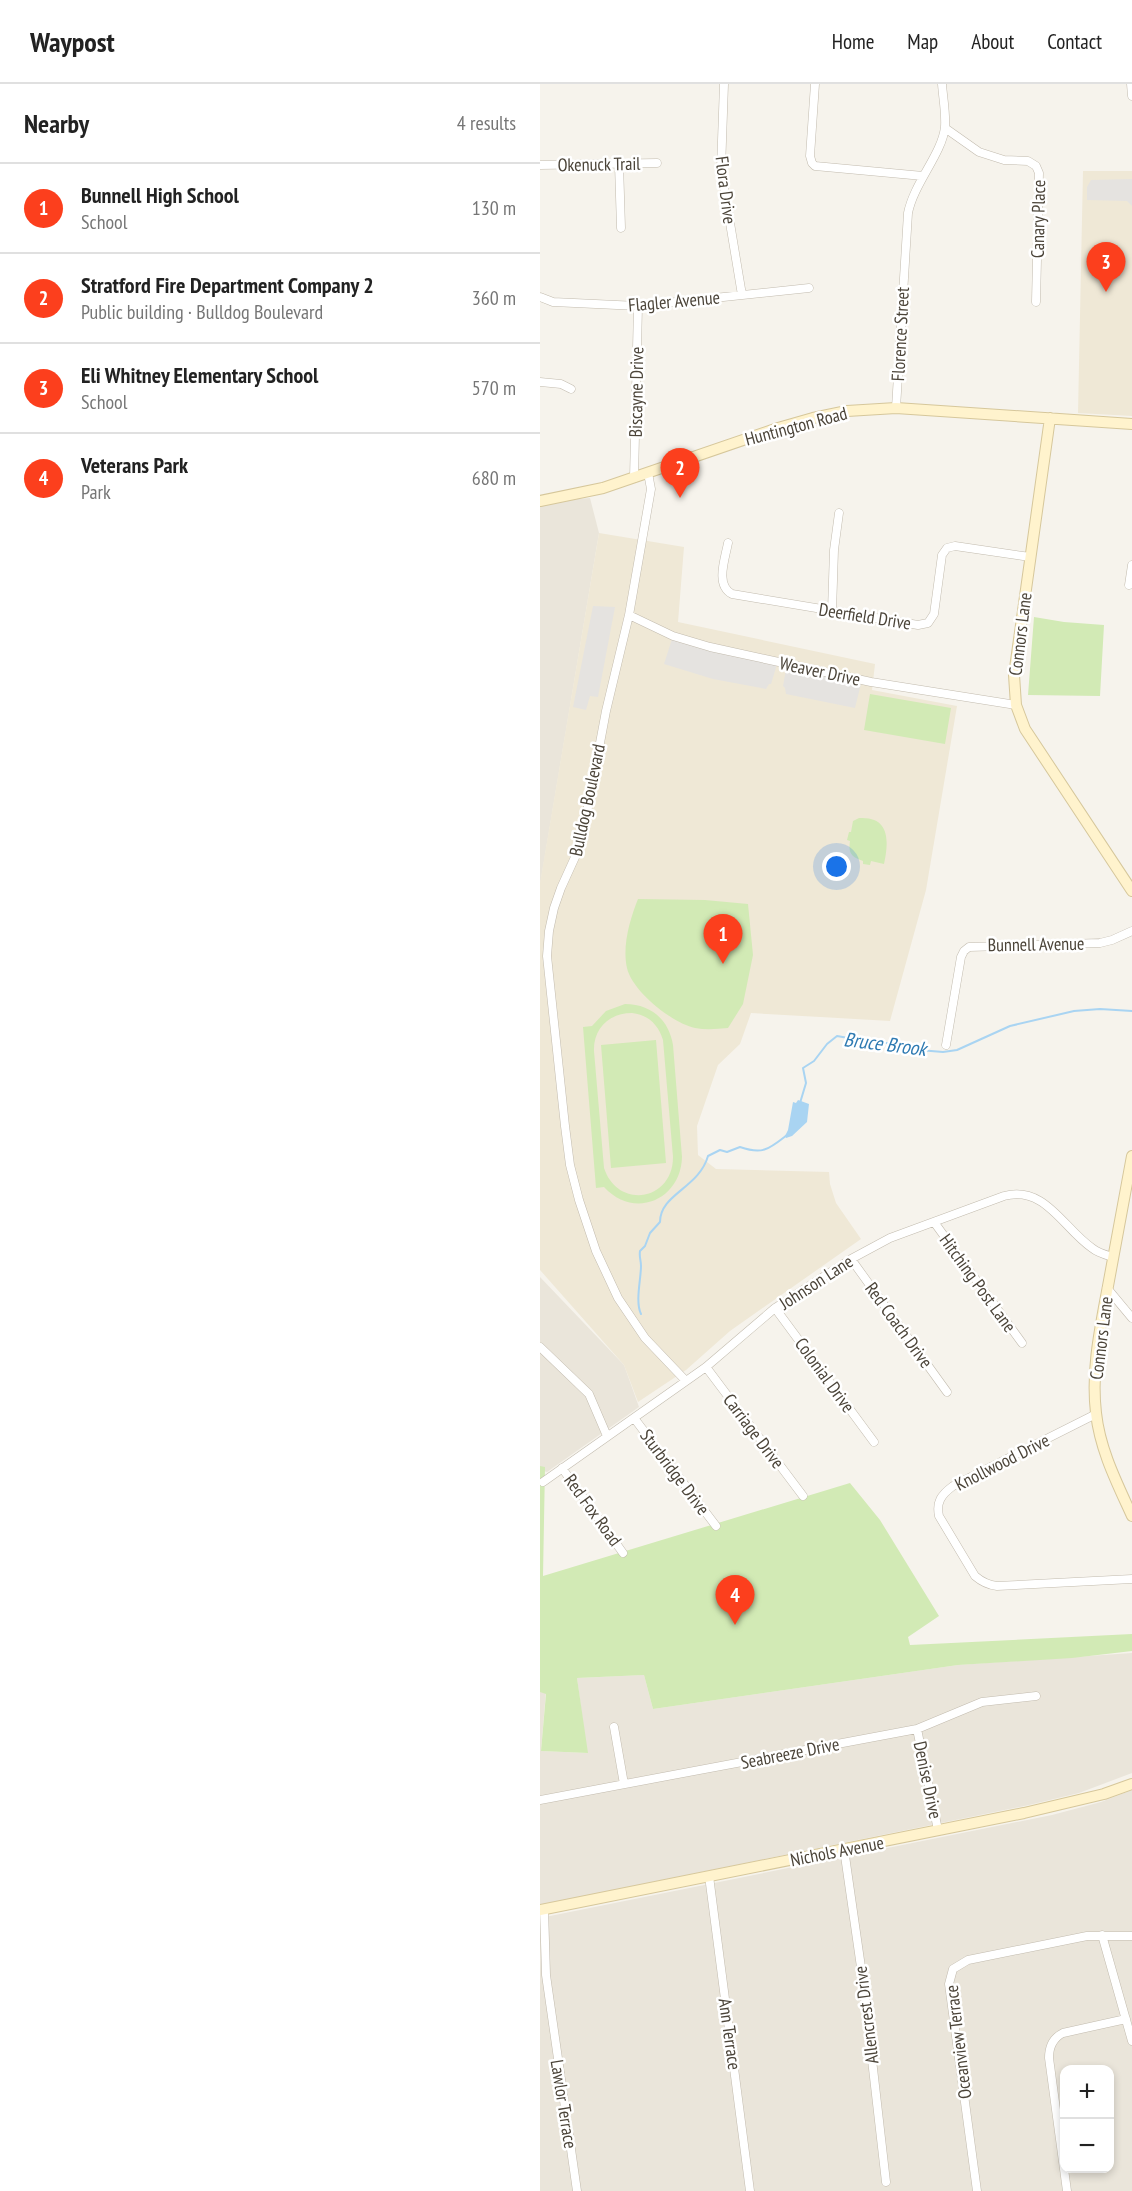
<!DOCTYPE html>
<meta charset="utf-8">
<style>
:root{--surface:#fff;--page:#f2f2f2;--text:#222;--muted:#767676;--line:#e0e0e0;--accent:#fc3f1d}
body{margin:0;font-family:"PT Sans Narrow",sans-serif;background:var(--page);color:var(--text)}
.controls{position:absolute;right:18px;bottom:18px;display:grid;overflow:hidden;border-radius:12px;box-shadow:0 3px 9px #0003}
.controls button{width:54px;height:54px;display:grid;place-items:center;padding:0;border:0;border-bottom:2px solid var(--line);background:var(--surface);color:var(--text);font:30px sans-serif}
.you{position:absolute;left:297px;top:783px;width:21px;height:21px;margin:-15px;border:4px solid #fff;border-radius:50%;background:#1a73e8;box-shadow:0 0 0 9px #1a73e833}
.badge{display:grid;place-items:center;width:39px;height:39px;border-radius:50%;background:var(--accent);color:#fff;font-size:20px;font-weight:700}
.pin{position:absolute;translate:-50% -50px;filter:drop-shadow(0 2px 3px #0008)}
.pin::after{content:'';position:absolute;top:32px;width:21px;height:18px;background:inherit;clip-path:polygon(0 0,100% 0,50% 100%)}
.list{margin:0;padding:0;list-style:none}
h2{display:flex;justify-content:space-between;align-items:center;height:78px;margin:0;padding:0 24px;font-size:26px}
h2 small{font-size:20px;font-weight:400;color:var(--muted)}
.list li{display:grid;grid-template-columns:39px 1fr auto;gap:18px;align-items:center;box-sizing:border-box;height:90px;padding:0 24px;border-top:2px solid var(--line)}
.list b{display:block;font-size:22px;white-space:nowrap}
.list p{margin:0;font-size:20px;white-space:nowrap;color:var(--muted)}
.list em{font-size:20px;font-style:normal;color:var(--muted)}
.map{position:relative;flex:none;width:592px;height:2107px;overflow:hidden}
header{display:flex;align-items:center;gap:36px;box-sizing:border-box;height:84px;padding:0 30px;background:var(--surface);border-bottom:2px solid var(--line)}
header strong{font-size:28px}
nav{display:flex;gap:33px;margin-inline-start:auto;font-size:21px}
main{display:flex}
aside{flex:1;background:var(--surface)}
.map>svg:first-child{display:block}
</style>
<header>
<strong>Waypost</strong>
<nav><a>Home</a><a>Map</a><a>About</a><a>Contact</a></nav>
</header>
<main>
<aside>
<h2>Nearby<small>4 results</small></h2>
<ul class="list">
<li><span class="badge">1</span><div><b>Bunnell High School</b><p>School</p></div><em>130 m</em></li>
<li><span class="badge">2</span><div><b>Stratford Fire Department Company 2</b><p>Public building · Bulldog Boulevard</p></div><em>360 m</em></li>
<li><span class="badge">3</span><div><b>Eli Whitney Elementary School</b><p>School</p></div><em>570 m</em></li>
<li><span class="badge">4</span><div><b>Veterans Park</b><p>Park</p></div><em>680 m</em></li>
</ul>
</aside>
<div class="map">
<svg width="592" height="2107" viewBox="0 0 592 2107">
<rect width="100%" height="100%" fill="#f6f3ec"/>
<path fill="#eae5da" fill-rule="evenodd" d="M50 414 59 449 0 801V418Z
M0 1193 84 1281 99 1323 7 1388 0 1386Z
M592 1569V1689L539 1709 489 1721 0 1821V1606L6 1607 1 1667 47 1669 37 1594 104 1591 113 1625 418 1581Z
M592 1706V2107H0V1834L512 1731 561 1718ZM524 1986H570V2084H524Z"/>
<path fill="#efe8d6" d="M543 87H592V332L538 329Z
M59 449 144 463 138 538 335 580 332 606 417 622 386 806 350 937 211 929 200 960 178 981 157 1042 158 1071 176 1085 289 1088 290 1100 296 1119 321 1155 190 1247 146 1286 98 1318 84 1281 0 1186V799Z"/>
<path fill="#d2eab5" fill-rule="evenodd" d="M494 533 524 538 564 541 560 612 488 611Z
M330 610 411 624 405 660 324 646Z
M319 734C350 732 349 757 344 780L331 777 330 781 323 780V777C312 773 308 770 310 757L307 756 309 748H311L313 737Z
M98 815 165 816 208 820 213 871 203 920 188 944C177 945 166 946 155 944 132 939 92 907 87 884 82 862 90 835 98 815Z
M85 920C111 920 129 936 133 961L142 1073C141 1116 94 1136 64 1103L56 1104 43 943 52 942 66 927ZM92 929C108 931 118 940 123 956L133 1073C133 1117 78 1126 64 1084L54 967C53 945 69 929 92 929Z
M116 956 126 1079 71 1084 61 961Z
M0 1382 5 1383 3 1492 310 1399 340 1436 399 1532 368 1553 370 1561 592 1550V1567L532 1574 418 1581 113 1625 104 1591 37 1594 48 1669 1 1667 6 1610 0 1608Z"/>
<path fill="#e5e3e0" d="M592 95V122L587 117 547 116V103L551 96Z
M53 522 75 523 58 613 50 612 46 626 33 623Z
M133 552 238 577 231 600H229L226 605 173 595 124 580Z
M247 580 322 596 315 624 246 610 245 604 243 602Z"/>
<path fill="#a9d4f2" d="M258 1016 269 1020 267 1038 252 1052 246 1054 245 1052 248 1046 253 1018 256 1019Z"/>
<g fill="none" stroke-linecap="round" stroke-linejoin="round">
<path stroke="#a9d4f2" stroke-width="2" d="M260 1019 266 999 263 984 274 977 287 960 297 952 314 955 330 962 341 959H361L379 966 403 968 417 966 470 942 534 927 560 925 592 927
M101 1230C95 1218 101 1195 101 1182 101 1176 99 1173 100 1167L105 1162 110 1149 120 1138C120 1110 159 1104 168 1072L180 1066 187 1068 200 1063C223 1071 229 1065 247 1051"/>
<defs>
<path id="street" d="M184 0 181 85 202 211
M275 0 270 72 272 79 275 82 383 92
M591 0 592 12
M405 44 439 68 464 76 488 77 496 82 499 89 496 218
M79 80 81 144
M0 81 117 79
M0 213 13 218 98 222 269 204
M0 298 21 300 31 305
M356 324 368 129C374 99 402 70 405 43 406 29 403 14 402 0
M108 389 111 405 89 531 66 627 41 760 21 804 14 824 9 847 7 872 25 1042 30 1081 39 1116 56 1167 78 1214 105 1254 146 1297
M94 394 98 222
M188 459C185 475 175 501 192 510L378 541 388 539 394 530 402 471 407 464 415 462 490 473
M589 501 592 481
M292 527 294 466 299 429
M89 531 133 552 170 563 331 598 476 621
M406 961 421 873 424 867 429 863 560 859 572 856 592 847
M394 1138 482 1259
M311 1175 407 1308
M567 1204 592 1234
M235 1224 334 1358
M0 1263 49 1310 67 1352
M166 1283 263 1412
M556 1330 413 1402C401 1411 396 1418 399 1432L435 1492C442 1498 448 1501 457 1502L592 1495
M94 1334 176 1442
M22 1384 83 1469
M3 1398 166 1283 235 1224 311 1175 350 1154 464 1112C505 1101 523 1144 552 1164 558 1169 566 1171 573 1173
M74 1643 84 1700
M377 1645 398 1746
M0 1716 377 1645 442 1618 496 1612
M304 1765 323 1897 346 2098
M169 1792 210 2107
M4 1825 6 1891 37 2107
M562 1851 592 1957
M437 2107 409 1900 413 1885 428 1876 547 1852H592
M527 2107 509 1974C509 1963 513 1954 523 1949L586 1935"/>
<path id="secondary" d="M510 334 474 591 476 621 485 645 592 807
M0 417 63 404 238 344 273 334 307 327 356 324 592 340
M592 1072C584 1116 576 1159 568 1202 560 1245 551 1286 556 1329 560 1366 577 1399 592 1432
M0 1826 484 1729 564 1710 592 1700"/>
</defs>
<use href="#street" stroke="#c2bbae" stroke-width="9"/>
<use href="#secondary" stroke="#d6c79b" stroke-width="12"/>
<use href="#street" stroke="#fff" stroke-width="8"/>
<use href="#secondary" stroke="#fff3cd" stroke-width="10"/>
</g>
<g text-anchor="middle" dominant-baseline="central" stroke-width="5" stroke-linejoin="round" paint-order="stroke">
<g font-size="18" fill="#4b4439" stroke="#fff">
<text transform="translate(59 80) rotate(-1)">Okenuck Trail</text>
<text transform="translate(186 106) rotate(83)">Flora Drive</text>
<text transform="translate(498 135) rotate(-89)">Canary Place</text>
<text transform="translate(134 217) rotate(-5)">Flagler Avenue</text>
<text transform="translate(360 250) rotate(-87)">Florence Street</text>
<text transform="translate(96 308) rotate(-89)">Biscayne Drive</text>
<text transform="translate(256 342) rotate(-15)">Huntington Road</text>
<text transform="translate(325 532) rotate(9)">Deerfield Drive</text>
<text transform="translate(480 550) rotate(-83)">Connors Lane</text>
<text transform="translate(280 587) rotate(12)">Weaver Drive</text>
<text transform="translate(47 716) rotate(-78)">Bulldog Boulevard</text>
<text transform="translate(496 860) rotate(-1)">Bunnell Avenue</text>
<text transform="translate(276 1198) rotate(-33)">Johnson Lane</text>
<text transform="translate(438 1199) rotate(54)">Hitching Post Lane</text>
<text transform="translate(359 1241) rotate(54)">Red Coach Drive</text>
<text transform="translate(561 1254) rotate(-83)">Connors Lane</text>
<text transform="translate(285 1291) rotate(54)">Colonial Drive</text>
<text transform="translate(214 1347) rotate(53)">Carriage Drive</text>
<text transform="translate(462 1378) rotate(-27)">Knollwood Drive</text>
<text transform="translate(135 1388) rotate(53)">Sturbridge Drive</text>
<text transform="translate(53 1426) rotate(54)">Red Fox Road</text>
<text transform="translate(250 1669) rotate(-11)">Seabreeze Drive</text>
<text transform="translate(388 1696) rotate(78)">Denise Drive</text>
<text transform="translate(297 1767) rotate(-11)">Nichols Avenue</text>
<text transform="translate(326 1931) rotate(-97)">Allencrest Drive</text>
<text transform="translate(190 1950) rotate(82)">Ann Terrace</text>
<text transform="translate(418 1958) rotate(-97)">Oceanview Terrace</text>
<text transform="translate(24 2020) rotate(81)">Lawlor Terrace</text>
</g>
<g font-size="20" font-style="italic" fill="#2e7ab2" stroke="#fff">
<text transform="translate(345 960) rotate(7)">Bruce Brook</text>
</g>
</g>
</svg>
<div class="controls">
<button>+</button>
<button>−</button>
</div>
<div class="you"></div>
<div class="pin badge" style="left:183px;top:880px">1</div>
<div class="pin badge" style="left:140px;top:414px">2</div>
<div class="pin badge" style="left:566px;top:208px">3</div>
<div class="pin badge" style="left:195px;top:1541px">4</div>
</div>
</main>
